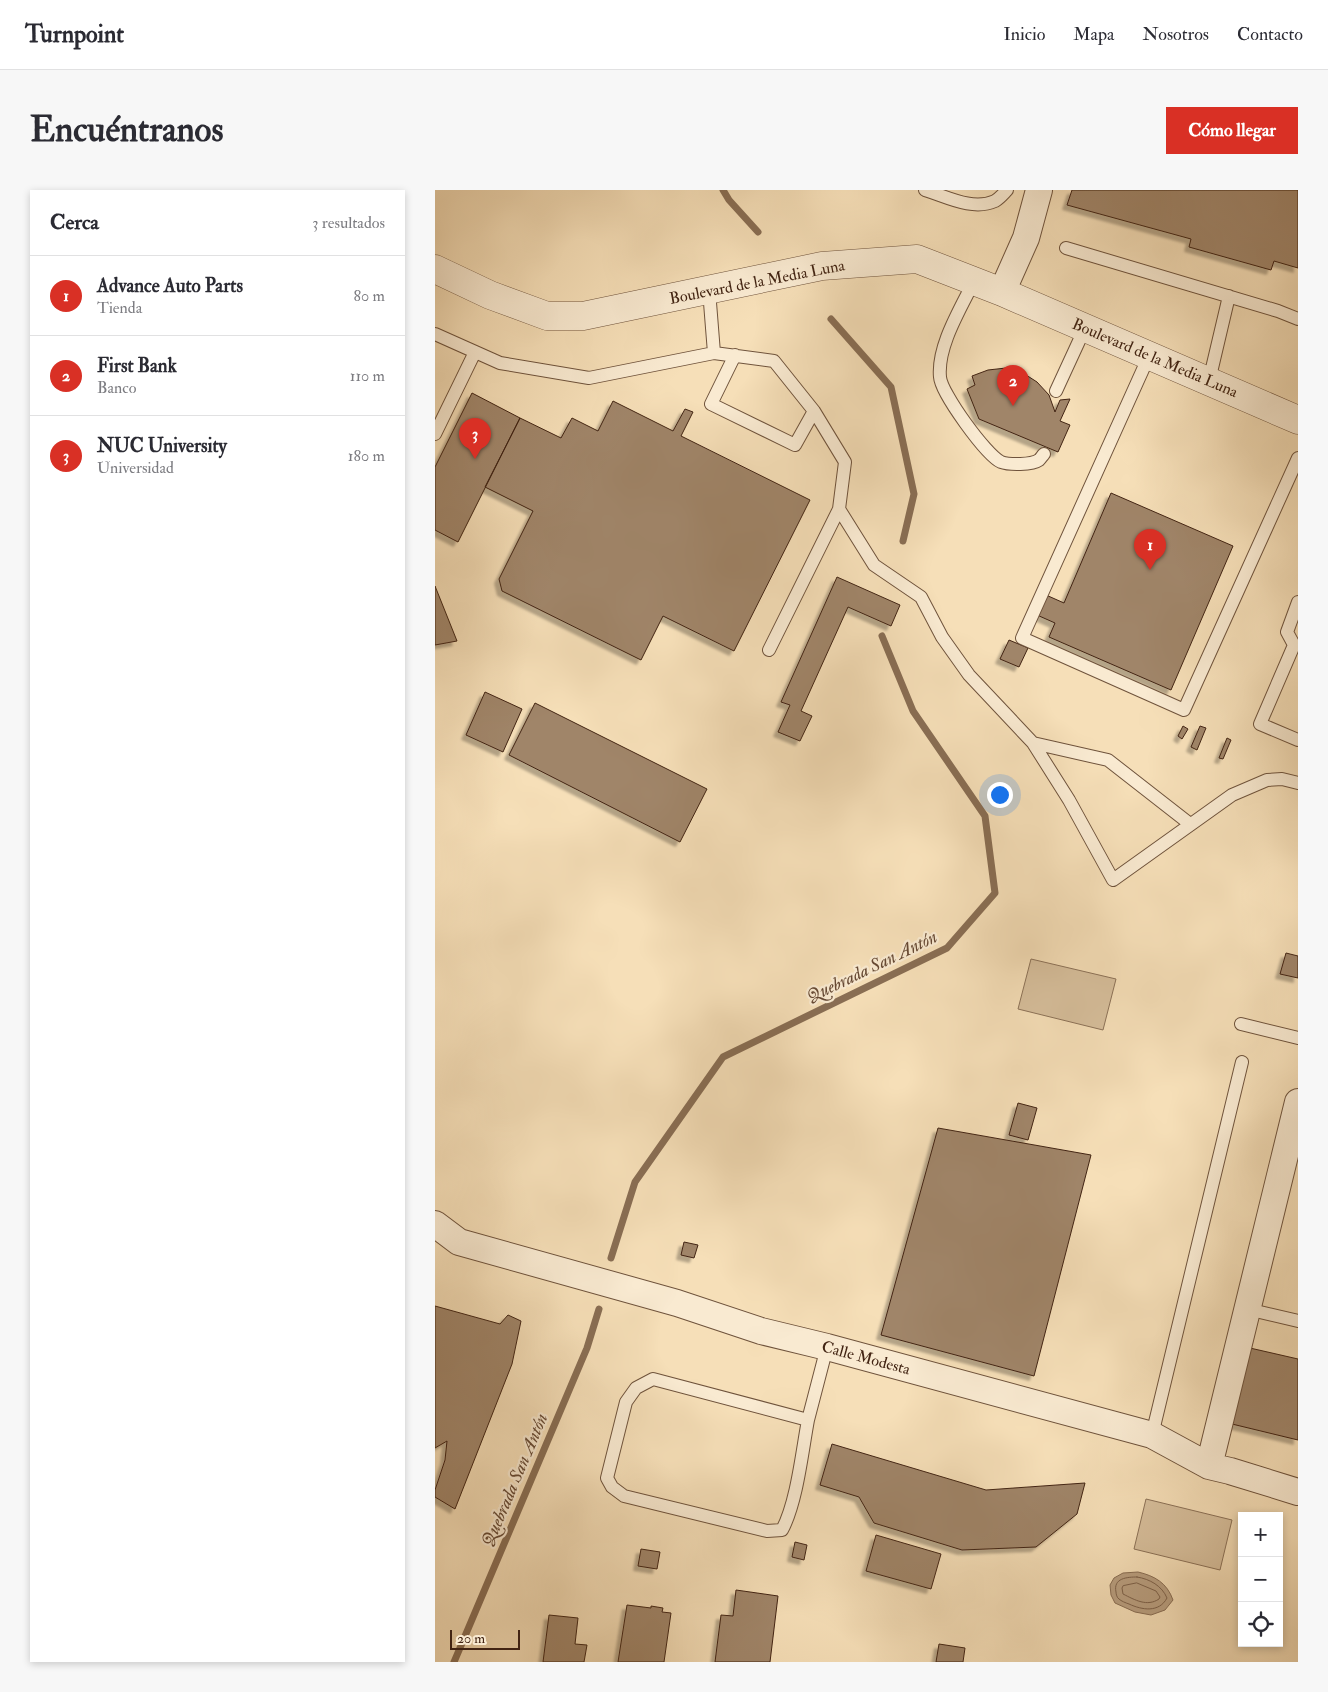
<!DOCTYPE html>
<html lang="es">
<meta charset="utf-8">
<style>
:root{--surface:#fff;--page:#f7f7f7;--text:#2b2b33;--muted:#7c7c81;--line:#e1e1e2;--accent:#d93025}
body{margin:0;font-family:"IM FELL Double Pica",serif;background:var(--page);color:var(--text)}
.controls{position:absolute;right:15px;bottom:15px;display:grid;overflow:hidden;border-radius:0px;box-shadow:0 2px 8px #0003}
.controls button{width:45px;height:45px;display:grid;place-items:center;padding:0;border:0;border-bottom:1px solid var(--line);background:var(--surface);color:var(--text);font:25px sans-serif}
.scale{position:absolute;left:15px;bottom:12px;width:70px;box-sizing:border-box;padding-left:5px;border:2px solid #422413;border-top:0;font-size:14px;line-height:18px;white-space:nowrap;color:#422413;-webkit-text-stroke:4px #f9ead1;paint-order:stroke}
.you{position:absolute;left:564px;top:604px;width:18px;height:18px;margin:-12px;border:4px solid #fff;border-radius:50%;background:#1a73e8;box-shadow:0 0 0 8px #1a73e833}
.badge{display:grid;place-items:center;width:32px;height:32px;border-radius:50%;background:var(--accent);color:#fff;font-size:16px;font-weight:700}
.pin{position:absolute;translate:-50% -41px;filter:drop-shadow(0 1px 2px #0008)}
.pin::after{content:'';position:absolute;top:26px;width:18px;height:15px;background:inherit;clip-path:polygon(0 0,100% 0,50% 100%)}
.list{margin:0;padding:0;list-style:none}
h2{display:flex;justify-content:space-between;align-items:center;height:65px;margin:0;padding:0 20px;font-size:21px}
h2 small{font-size:16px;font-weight:400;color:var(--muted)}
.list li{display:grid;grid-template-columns:32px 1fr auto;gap:15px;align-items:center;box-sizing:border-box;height:80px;padding:0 20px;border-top:1px solid var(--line)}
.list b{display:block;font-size:19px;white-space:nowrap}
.list p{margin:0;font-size:16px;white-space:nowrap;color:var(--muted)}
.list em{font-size:16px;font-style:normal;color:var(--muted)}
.icon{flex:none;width:28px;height:28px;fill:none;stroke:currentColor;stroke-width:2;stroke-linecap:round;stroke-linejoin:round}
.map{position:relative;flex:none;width:863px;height:1472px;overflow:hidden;border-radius:0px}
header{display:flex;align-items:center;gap:30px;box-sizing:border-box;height:70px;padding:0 25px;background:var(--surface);border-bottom:1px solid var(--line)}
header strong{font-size:24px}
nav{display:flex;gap:28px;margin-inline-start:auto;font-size:18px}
.intro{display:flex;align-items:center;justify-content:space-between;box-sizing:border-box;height:120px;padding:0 30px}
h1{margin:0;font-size:35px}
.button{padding:12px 22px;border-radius:0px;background:var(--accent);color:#fff;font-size:18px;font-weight:700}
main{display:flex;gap:30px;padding:0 30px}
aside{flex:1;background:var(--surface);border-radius:0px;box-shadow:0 2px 8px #0003}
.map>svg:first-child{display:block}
</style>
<header>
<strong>Turnpoint</strong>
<nav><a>Inicio</a><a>Mapa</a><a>Nosotros</a><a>Contacto</a></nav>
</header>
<div class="intro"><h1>Encuéntranos</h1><a class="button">Cómo llegar</a></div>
<main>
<aside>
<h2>Cerca<small>3 resultados</small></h2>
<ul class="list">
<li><span class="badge">1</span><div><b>Advance Auto Parts</b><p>Tienda</p></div><em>80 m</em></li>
<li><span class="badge">2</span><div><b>First Bank</b><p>Banco</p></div><em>110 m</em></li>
<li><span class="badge">3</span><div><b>NUC University</b><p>Universidad</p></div><em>180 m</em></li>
</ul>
</aside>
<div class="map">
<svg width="863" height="1472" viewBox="0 0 863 1472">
<defs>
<filter id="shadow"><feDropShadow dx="-4.5" dy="4.5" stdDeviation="1" flood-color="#0004"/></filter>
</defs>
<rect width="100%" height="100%" fill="#f6dfb8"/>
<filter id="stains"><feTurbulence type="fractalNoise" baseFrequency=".004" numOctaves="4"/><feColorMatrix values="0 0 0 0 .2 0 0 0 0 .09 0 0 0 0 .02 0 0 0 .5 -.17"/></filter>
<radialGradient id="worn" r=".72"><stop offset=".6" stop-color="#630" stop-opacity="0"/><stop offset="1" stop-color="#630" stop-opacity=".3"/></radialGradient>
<path fill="#d7bf9c" stroke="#8c7258" d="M596 769 681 789 668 840 583 819Z
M711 1309 797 1330 785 1380 699 1359Z"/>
<path fill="#b99f80" stroke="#896e54" d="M703 1382C720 1386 732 1393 738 1410L730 1420 716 1425 700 1422 680 1413 676 1405 675 1395 679 1388 688 1383Z"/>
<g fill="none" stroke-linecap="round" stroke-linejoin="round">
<path stroke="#7e624a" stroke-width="1" d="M702 1387C715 1389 727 1396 732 1408 724 1423 707 1420 694 1414 691 1413 686 1411 684 1409 682 1408 681 1404 681 1402 678 1388 692 1387 702 1387Z
M702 1393 721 1401 725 1407 724 1409C712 1417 700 1410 688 1404L687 1398 688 1396Z"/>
<path stroke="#896e54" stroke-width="7" d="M288 0 294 10 323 42
M396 129 456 197 479 304 468 351
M176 1068 200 992 288 867 512 758 560 703 550 626 478 521 447 446
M19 1472 152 1158 164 1119"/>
</g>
<path fill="#a08569" stroke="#422413" filter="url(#shadow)" d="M637 0H863V78L839 71 836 80 754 57 756 49 632 15Z
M571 178 588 183 602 192 614 205 620 222 625 210 635 209 625 231 635 235 623 262 544 229 532 199 540 195 537 186 553 180Z
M37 203 85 228 23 352 0 340V277Z
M178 211 238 241 250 219 258 222 246 246 375 310 299 461 228 426 206 470 67 401 64 389 98 321 50 297 85 228 126 248 137 228 163 241Z
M676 303 798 356 736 500 614 447 620 433 602 425 611 405 629 413Z
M402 387 465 415 456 436 413 417 366 521 377 526 365 551 343 542 355 515 346 512Z
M0 396 22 451 0 455Z
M574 450 593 458 584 477 565 469Z
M50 502 87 519 68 562 31 545Z
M100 513 272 599 245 652 74 565Z
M748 536 753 539 747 549 743 546Z
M765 536 771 538 762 560 756 557Z
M792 548 796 550 788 569 784 568Z
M851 763 863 766V788L845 784Z
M583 913 602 918 593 950 574 945Z
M503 938 656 965 599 1186 446 1145Z
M249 1052 263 1055 259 1068 246 1065Z
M0 1116 65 1134 73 1125 86 1131 77 1174 20 1319 0 1307V1300L10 1270 12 1251 0 1258Z
M815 1158 863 1169V1250L797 1234Z
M397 1254 551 1300 650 1293 642 1324 601 1357 527 1360 439 1333 424 1307 385 1295Z
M441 1345 506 1364 496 1399 431 1381Z
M360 1352 372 1355 369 1370 357 1367Z
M206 1359 225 1362 222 1379 203 1376Z
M301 1400 343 1406 335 1472H280L286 1425 298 1426Z
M192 1415 216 1418V1416L228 1418 227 1422 236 1423 229 1472H183Z
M114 1425 143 1428 140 1454 152 1455 149 1472H108Z
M504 1454 530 1458 528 1472H501Z"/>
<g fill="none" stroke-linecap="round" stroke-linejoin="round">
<defs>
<path id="service" d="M490 0C512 7 538 21 560 11 565 8 569 3 572 0
M631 58 843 121 863 129
M539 91C526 118 502 156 505 187 506 203 551 265 566 272 574 275 597 275 604 270 606 268 607 266 609 264
M274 100 279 163 339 171 379 221 410 272 404 319 439 375 486 407 507 447 534 485 598 553 634 610 678 690 797 605 832 590 847 589 863 593
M0 144 65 173 154 188 279 163
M300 165 276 214 360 255 379 221
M714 166 587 448 749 520 863 268
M774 191 794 106
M621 201 650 138
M0 244 40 162
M863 412 852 442 859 455 825 534 863 550
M334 460 404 319
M598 553 673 570 755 634
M806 834 863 848
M812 1119 863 1131
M373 1230C367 1262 362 1312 347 1340L332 1341 189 1306 177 1297 172 1288 191 1212 201 1198 218 1189 373 1230 392 1157
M717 1245 807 872"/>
<path id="minor" d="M567 102 591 48 604 0
M0 1034 24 1052 242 1113 326 1141 392 1157 717 1245 774 1276 795 1281 863 1302
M774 1276 863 912"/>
<path id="tertiary" d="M0 79 55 105 112 126H148L387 76 482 69 567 102 863 230"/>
</defs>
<use href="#service" stroke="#6f533c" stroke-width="14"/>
<use href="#minor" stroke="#6f533c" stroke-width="28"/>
<use href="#tertiary" stroke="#6f533c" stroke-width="29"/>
<use href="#service" stroke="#f9ead1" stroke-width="12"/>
<use href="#minor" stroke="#f9ead1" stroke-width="26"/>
<use href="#tertiary" stroke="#f9ead1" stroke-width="28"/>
</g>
<g text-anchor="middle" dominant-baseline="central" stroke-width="4.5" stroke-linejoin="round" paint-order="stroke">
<g font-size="16" fill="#422413" stroke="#f9ead1">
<text transform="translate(322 92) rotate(-11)">Boulevard de la Media Luna</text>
<text transform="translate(720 168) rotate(23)">Boulevard de la Media Luna</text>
<text transform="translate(431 1168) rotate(15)">Calle Modesta</text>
</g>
<g font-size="18" font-style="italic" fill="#664934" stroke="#f9ead1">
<text transform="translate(437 777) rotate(-26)">Quebrada San Antón</text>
<text transform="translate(80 1290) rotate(-67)">Quebrada San Antón</text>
</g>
</g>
<rect width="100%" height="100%" filter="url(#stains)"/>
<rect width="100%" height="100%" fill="url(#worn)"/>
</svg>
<div class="controls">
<button>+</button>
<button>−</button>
<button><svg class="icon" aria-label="locate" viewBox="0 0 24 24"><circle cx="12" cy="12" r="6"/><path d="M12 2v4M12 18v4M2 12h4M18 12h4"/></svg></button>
</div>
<div class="scale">20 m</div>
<div class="you"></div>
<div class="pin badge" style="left:715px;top:380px">1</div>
<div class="pin badge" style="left:578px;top:216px">2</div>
<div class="pin badge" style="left:40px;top:269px">3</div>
</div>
</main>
